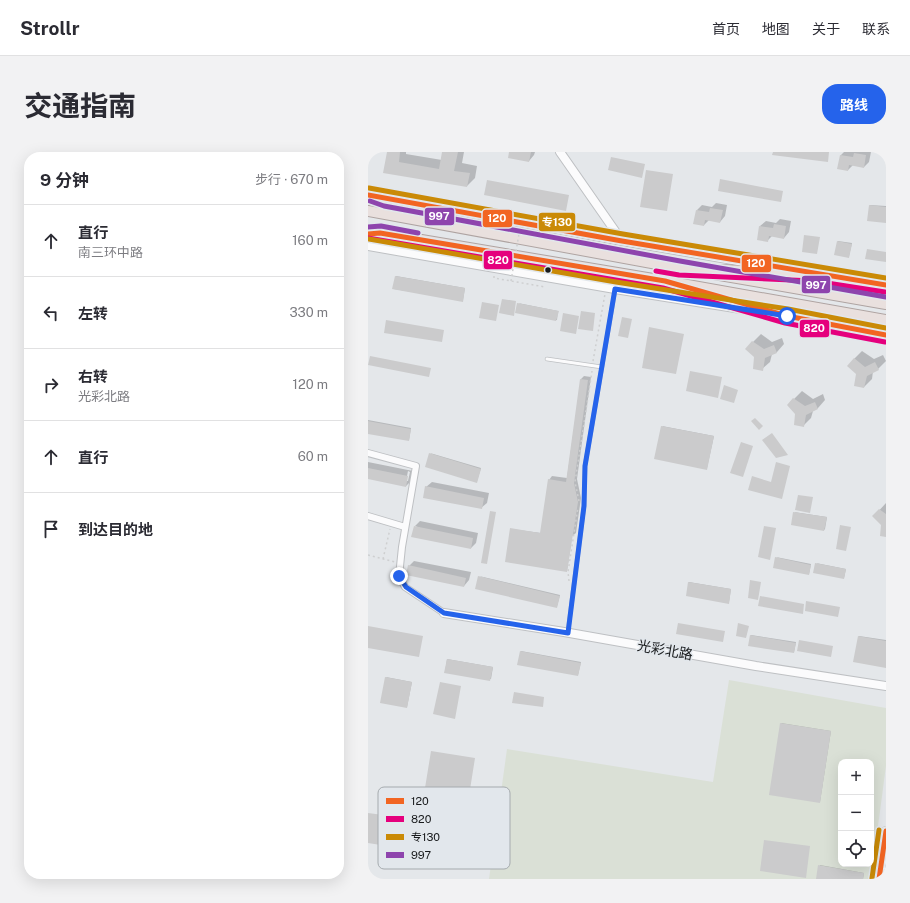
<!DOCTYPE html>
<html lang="zh">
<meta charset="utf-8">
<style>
:root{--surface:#fff;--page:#f2f2f3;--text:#2b2b33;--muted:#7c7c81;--line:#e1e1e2;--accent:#2563eb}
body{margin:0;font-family:"Public Sans","Noto Sans SC",sans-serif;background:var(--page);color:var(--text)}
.controls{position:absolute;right:12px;bottom:12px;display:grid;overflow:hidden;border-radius:8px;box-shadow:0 4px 16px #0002}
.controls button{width:36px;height:36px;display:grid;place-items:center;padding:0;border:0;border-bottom:1px solid var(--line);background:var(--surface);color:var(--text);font:20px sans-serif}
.stop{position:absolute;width:12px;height:12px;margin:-9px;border:3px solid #2563eb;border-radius:50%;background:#fff}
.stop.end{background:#2563eb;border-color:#fff;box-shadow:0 1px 4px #0008}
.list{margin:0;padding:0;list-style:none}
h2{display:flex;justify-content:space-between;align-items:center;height:52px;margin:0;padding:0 16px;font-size:17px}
h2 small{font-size:13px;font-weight:400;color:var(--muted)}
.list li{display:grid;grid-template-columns:26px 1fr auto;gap:12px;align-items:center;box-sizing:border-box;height:72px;padding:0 16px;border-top:1px solid var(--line)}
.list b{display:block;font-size:15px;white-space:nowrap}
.list p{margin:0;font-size:13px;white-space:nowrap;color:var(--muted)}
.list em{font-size:13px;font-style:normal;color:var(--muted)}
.icon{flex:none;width:22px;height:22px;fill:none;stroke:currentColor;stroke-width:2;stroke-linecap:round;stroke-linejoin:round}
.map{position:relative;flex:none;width:518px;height:727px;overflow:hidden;border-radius:16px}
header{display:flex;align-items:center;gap:24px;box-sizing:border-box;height:56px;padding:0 20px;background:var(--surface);border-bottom:1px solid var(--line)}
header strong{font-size:19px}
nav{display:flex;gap:22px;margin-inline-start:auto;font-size:14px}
.intro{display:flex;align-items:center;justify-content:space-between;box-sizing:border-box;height:96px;padding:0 24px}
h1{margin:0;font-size:28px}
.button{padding:10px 18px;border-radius:16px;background:var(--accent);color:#fff;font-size:14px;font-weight:700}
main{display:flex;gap:24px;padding:0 24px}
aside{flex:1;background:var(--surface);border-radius:16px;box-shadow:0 4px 16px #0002}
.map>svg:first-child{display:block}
</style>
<header>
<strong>Strollr</strong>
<nav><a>首页</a><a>地图</a><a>关于</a><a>联系</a></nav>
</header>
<div class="intro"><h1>交通指南</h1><a class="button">路线</a></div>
<main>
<aside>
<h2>9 分钟<small>步行 · 670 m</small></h2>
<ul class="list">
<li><svg class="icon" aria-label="ahead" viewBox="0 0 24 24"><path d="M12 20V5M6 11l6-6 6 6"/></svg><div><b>直行</b><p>南三环中路</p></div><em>160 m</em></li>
<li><svg class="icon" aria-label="left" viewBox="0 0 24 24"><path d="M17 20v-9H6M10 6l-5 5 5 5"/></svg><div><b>左转</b></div><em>330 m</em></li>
<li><svg class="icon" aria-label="right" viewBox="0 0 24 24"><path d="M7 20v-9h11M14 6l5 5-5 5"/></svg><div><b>右转</b><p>光彩北路</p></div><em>120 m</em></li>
<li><svg class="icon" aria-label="ahead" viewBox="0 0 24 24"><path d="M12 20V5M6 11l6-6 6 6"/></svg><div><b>直行</b></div><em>60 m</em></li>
<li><svg class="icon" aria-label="arrive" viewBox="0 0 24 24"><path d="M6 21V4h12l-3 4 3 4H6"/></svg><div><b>到达目的地</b></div></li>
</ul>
</aside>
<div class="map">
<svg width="518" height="727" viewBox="0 0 518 727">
<rect width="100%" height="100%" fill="#e4e7ea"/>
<path fill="#dae0d6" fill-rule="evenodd" d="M361 528 518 556V614L503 727H121L139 597 345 630ZM473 610H503V712H473Z"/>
<path fill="#0003" fill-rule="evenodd" d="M20 0H38V2L74 8 75 0H96L94 11 109 14 107 26 99 34 17 20Z
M142 0H167L166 3 161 9Z
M476 0H503L501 10 496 15 485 13 480 18 472 4Z
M348 51 359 53 357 64 352 70 341 68 336 73 329 58 334 53 344 55Z
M502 53 518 54V70L500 68Z
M412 67 423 69 421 80 416 86 404 84 399 89 392 74 398 69 408 71Z
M470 89 484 91 481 104 467 102Z
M28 124 97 136 95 148 26 137Z
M150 151 190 159 189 168H188Z
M393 182 404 190 414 186 416 192 409 200 404 202 402 210 394 217 387 205 385 190Z
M494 199 506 207 515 203 518 209 510 217 505 219 504 227 496 235 486 207Z
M216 224 223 225 209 327 213 346 208 381 204 384 199 419 143 377 173 381 181 328 184 324 199 326 213 227Z
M434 239 445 247 455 242 457 248 450 256 445 259 443 266 435 274 428 261 420 253Z
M0 268 43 276 41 288 0 281Z
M294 274 346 284 339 316Z
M62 301 113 316 109 329Z
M0 310 45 319 43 329 38 334 0 326ZM40 319 42 320 40 329H38Z
M64 330 121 341 119 351 113 356 58 335Z
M518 351V384L514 372 506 364Z
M426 360 459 365 457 377 456 378Z
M52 369 110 381 108 391 103 396 47 374Z
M408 405 443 412 441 422Z
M46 409 103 420 101 428 96 434 41 414Z
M448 411 478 417 476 426Z
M111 424 192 443 189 454Z
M321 430 363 437 361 450 319 443Z
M383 483 428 490 426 500 383 484Z
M491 484 518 488V515L486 509Z
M153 499 213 510 210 523 153 500Z
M79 507 125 515 123 527 77 520Z
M18 525 44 530 39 555Z
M413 571 463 579 452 650Z
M452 713 496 721 495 727H449Z"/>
<path fill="#cbcbcc" d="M19 0H32L31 10 71 17 74 0H90L86 19 102 21 99 35 15 21Z
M141 0H163L161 10 140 6Z
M405 0H461L460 10 404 3Z
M486 1 498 3 496 16 481 13 480 19 469 17 472 3 485 5Z
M243 5 277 12 274 26 240 18Z
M278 18 305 22 299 59 272 55Z
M352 27 415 39 413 50 350 39Z
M119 28 201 43 198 59 116 43Z
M501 53 518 55V71L499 69Z
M342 56 355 58 352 71 337 68 336 74 325 72 328 58 341 60Z
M406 72 418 74 416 87 401 84 400 90 389 88 391 74 405 76Z
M436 83 452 85 449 102 434 100Z
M469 89 484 92 481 106 466 103Z
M499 97 518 100V110L497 107Z
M27 124 97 136 95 150 24 137Z
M134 147 148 149 146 164 131 161Z
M114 150 131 153 128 169 111 166Z
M149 151 191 159 188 169 147 161Z
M213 159 227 161 225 179 210 177Z
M195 161 211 164 208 182 192 179Z
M254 165 264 167 260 186 250 184Z
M18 168 76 178 74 190 16 181Z
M281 175 316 182 308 222 274 216Z
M384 189 396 197 406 193 409 201 397 206 395 219 385 217 386 205 377 197Z
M2 204 63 216 61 225 0 213Z
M486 206 497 215 507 210 511 218 499 224 496 236 486 234 488 222 479 214Z
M322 219 354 225 350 246 318 239Z
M212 227 220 228 206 331 210 350 199 420 137 410 142 376 172 381 180 327 198 330Z
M356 233 370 238 366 251 352 247Z
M425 246 437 254 447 250 450 257 438 263 436 275 426 273 427 262 419 253Z
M387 266 395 274 391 278 383 269Z
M0 269 43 277 41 289 0 282Z
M293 274 346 284 339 318 286 307Z
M404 281 420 303 408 306 394 288Z
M373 290 385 294 375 325 362 321Z
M61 301 113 317 109 331 57 315Z
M408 310 422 314 414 347 380 338 384 324 403 330Z
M0 316 40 324 38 335 0 327Z
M57 334 116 346 114 357 55 346Z
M430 343 445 345 442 361 427 358Z
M511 357 518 362V385L512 384 513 373 504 364Z
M122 359 128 360 119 412 113 411Z
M425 360 459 365 456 379 423 373Z
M472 373 483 375 478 399 468 397Z
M46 374 105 386 103 397 43 385Z
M396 374 408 376 402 408 390 405Z
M407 405 443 413 441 423 405 416Z
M447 411 478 417 476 427 445 421Z
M40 413 98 426 96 435 38 423Z
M110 424 192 444 189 456 107 437Z
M382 428 393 430 390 448 380 446Z
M320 430 363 437 361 452 318 444Z
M392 444 436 452 435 462 390 454Z
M438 449 472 455 470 465 437 459Z
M310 471 357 479 355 490 308 482Z
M370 471 381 474 378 486 368 484Z
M0 474 55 484 51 505 0 496Z
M382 483 428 491 426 501 380 494Z
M490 484 518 489V516L485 510Z
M431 488 465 494 463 505 429 499Z
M152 499 213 511 210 524 149 513Z
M79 507 125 515 122 529 76 521Z
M17 525 44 530 39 556 12 551Z
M72 530 93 534 87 567 65 562Z
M146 540 176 545 175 555 144 551Z
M412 571 463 579 452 651 401 643Z
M63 599 107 606 101 644 57 636Z
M0 661 23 664 19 694 0 691Z
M396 688 442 694 438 726 392 719Z
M450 713 496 721 495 727H448Z"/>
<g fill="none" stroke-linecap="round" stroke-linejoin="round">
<defs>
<path id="service" d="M179 207 234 215
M200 479 216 354 217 314 247 138"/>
<path id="minor" d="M0 301 48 314 34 395 31 424 37 435 76 461
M0 364 37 375"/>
<path id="tertiary" d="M192 0 254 89
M0 43 254 89 417 117
M0 94 247 137 392 160
M442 121 518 133
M413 163 518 183
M76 461 196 480 388 514 518 534"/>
<path id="secondary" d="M511 727 518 679"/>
<path id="trunk" d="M0 59 311 116 518 152
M0 79 297 129 518 168
M353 118 447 122
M351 144 419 164"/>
</defs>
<use href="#service" stroke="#bec0c3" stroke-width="4.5"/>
<use href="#minor" stroke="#bec0c3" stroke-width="8"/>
<use href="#tertiary" stroke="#bec0c3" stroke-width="10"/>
<use href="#secondary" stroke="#bec0c3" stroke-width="10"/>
<use href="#trunk" stroke="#afa4a2" stroke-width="12"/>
<path stroke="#cecfd0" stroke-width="1.5" stroke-dasharray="2 3" stroke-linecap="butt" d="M126 124V126L177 135
M225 209 237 142
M211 349 207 330 224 219
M0 403 27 410
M15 407 22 377
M201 429 200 420 210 355"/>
<use href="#service" stroke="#fbfbfc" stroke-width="3"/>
<use href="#minor" stroke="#fbfbfc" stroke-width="6"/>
<use href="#tertiary" stroke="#fbfbfc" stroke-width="8"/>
<use href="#secondary" stroke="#fbfbfc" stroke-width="9"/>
<use href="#trunk" stroke="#e9e0de" stroke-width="10"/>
<path stroke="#cecfd0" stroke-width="1.5" stroke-dasharray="2 3" stroke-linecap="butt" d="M143 129 154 64"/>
<defs>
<path id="bus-1" d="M0 43 254 89 518 133
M0 82 12 81 297 129 419 164 518 183
M511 727 518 679"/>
<path id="bus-2" d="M0 86 295 136 417 171 517 190
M288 119 311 123 446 129 517 140"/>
<path id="bus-3" d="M1 36 255 82 518 126
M1 87 248 130 420 157 518 176
M504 726 511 678"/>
<path id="bus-4" d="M2 49 16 54 312 109 518 145
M0 75 13 74 50 81"/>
</defs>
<use href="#bus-1" stroke="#e2e7ec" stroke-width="8"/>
<use href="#bus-2" stroke="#e2e7ec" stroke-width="8"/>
<use href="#bus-3" stroke="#e2e7ec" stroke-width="8"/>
<use href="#bus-4" stroke="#e2e7ec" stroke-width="8"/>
<use href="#bus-1" stroke="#f26522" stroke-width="5"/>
<use href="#bus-2" stroke="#e5007d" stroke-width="5"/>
<use href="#bus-3" stroke="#ca8a06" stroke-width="5"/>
<use href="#bus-4" stroke="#8e44ad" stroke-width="5"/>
</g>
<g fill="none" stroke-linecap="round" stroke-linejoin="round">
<path stroke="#2563eb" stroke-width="5" d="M31 424 38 435 76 461 200 481 216 354 217 314 247 137 419 164"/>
</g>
<circle fill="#181a1c" stroke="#e2e7ec" stroke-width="1.5" cx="180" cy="118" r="3.5"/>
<g text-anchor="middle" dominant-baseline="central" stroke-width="3" stroke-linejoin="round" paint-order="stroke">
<g font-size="14" fill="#181a1c" stroke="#e2e7ec">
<text transform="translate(297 498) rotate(10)">光彩北路</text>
</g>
</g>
<rect x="10" y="635" width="132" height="82" rx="6" fill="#e2e7ec" stroke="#a5aaae" stroke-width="1"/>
<rect x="18" y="646" width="18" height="6" fill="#f26522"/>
<rect x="18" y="664" width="18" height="6" fill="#e5007d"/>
<rect x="18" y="682" width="18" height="6" fill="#ca8a06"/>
<rect x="18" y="700" width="18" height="6" fill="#8e44ad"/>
<g font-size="11" fill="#181a1c">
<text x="43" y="653">120</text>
<text x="43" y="671">820</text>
<text x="43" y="689">专130</text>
<text x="43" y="707">997</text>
</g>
<g stroke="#e2e7ec" stroke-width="1.5">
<rect x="56" y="55" width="31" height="19" rx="4" fill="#8e44ad"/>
<rect x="114" y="57" width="31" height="19" rx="4" fill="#f26522"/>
<rect x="170" y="60" width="38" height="20" rx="4" fill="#ca8a06"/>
<rect x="115" y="98" width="30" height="20" rx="4" fill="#e5007d"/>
<rect x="373" y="102" width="31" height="19" rx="4" fill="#f26522"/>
<rect x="433" y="123" width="30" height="19" rx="4" fill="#8e44ad"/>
<rect x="431" y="167" width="31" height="19" rx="4" fill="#e5007d"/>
</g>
<g font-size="11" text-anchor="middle" font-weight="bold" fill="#fff">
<text x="71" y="68">997</text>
<text x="129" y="70">120</text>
<text x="189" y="74">专130</text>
<text x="130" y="112">820</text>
<text x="388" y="115">120</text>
<text x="448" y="137">997</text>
<text x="446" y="180">820</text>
</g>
</svg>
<div class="controls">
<button>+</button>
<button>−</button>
<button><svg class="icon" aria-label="locate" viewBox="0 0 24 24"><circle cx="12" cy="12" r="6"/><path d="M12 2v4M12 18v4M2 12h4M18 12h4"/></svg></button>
</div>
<div class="stop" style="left:419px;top:164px"></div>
<div class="stop end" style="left:31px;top:424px"></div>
</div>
</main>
